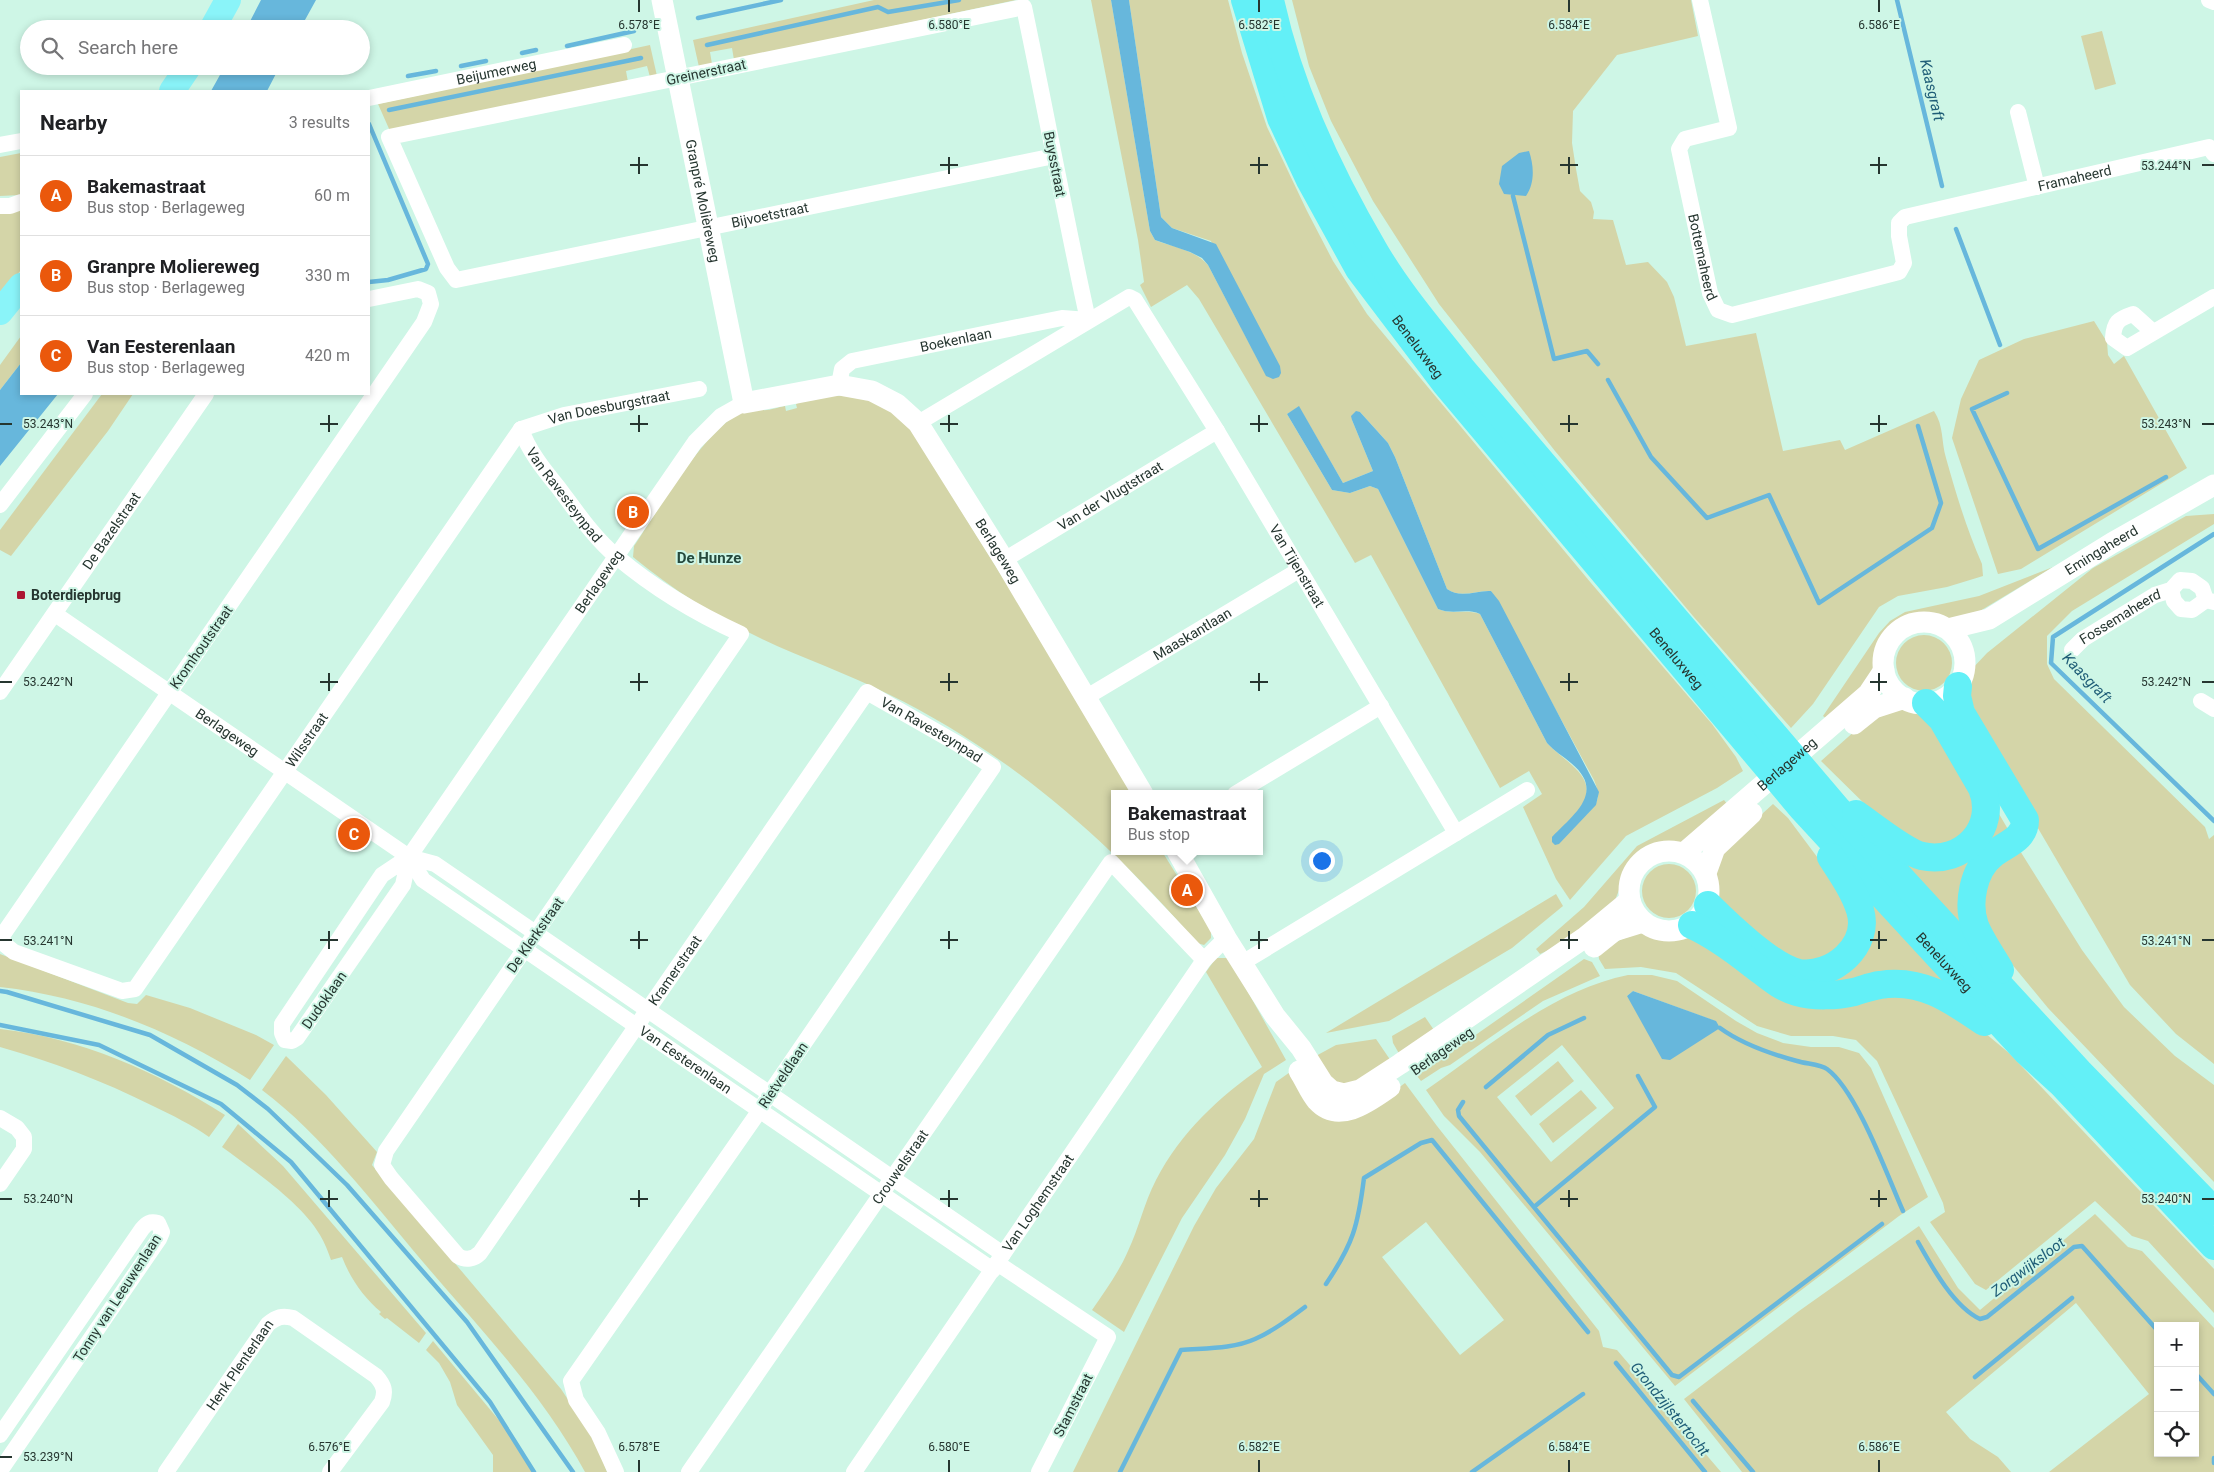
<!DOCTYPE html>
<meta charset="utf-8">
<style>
:root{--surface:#fff;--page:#f6f6f6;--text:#202124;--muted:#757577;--line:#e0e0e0;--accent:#ea580c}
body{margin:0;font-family:Roboto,sans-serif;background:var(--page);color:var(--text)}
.controls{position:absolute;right:15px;bottom:15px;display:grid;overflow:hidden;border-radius:0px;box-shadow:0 2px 8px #0003}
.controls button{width:45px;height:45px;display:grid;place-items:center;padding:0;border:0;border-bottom:1px solid var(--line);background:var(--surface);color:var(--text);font:25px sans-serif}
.you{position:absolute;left:1321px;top:860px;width:18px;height:18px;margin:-12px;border:4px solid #fff;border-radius:50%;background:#1a73e8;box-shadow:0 0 0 8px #1a73e833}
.badge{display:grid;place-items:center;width:32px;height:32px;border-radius:50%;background:var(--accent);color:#fff;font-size:16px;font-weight:700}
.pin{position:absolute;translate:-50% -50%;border:2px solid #fff;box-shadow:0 1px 5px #0006}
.popup{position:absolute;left:1111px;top:790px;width:152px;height:65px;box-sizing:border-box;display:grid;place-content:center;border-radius:0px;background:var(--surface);filter:drop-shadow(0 1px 4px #0005);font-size:16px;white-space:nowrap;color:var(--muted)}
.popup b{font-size:19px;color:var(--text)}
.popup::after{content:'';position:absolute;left:50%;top:100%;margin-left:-10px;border:10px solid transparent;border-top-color:var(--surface)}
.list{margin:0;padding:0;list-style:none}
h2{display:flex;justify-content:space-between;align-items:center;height:65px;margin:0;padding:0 20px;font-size:21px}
h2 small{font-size:16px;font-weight:400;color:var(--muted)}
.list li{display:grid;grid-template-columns:32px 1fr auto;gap:15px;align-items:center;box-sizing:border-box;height:80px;padding:0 20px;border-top:1px solid var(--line)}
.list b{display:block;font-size:19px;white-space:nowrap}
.list p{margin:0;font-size:16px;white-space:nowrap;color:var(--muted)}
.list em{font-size:16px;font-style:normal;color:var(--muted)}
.icon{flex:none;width:28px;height:28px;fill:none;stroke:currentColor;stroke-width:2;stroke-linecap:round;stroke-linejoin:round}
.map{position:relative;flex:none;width:2214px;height:1472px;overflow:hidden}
.search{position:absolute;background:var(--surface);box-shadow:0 2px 8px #0003;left:20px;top:20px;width:350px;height:55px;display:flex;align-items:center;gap:12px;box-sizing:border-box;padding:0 18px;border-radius:28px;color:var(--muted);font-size:19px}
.panel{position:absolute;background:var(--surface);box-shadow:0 2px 8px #0003;left:20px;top:90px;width:350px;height:305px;border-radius:0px}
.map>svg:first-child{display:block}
</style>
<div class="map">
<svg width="2214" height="1472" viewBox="0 0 2214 1472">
<rect width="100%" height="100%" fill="#cef6e6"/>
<path fill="#d4d5a8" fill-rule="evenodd" d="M874 0H1016L734 60 732 48 710 52 712 64 699 67 693 40Z
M1091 0H1111L1150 231 1155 240C1173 247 1195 250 1208 265L1266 375 1211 241 1172 228 1161 217 1129 0H1228L1242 53 1267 127 1307 211 1333 261 1367 314 1591 583 1712 724 1736 757 1743 771 1717 788 1626 836 1570 900 1556 879 1523 807 1542 794 1529 771 1500 788 1371 555 1355 563 1199 299 1187 285 1151 307 1140 285 1144 282 1138 240ZM1299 407 1343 483 1373 471 1352 420 1360 412 1388 443 1395 457 1447 589C1461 599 1475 590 1491 591L1594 780C1601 797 1599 802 1586 815L1581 807C1601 777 1564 762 1547 743L1480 614C1466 609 1452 615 1438 609L1378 489 1370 486 1350 493 1332 490 1287 414Z
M1292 0H1691L1698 36 1617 55 1573 111 1572 143 1576 169 1580 191 1591 202 1594 212 1593 219 1613 220 1626 265 1648 262 1667 282 1674 297 1686 346 1756 333 1783 451 1840 440 1845 450 1934 411C1944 426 1941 441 1946 458 1956 494 1967 530 1982 564L1983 576 1947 587 1898 596 1879 607 1813 704 1791 728 1693 616 1555 451 1439 304 1373 201 1331 121 1309 66Z
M2102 31 2116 84 2095 90 2081 36Z
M650 45 657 76 650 77 647 66 626 71 628 82 390 131 378 104Z
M21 153V195L0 196V157Z
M0 210H21V270L0 295Z
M2094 321 2107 342 2108 355 2114 364 2124 356 2187 468 2021 569 1998 574 1952 438 1961 399 1979 360 2024 339Z
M21 336V363L0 390V365Z
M102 394H133L108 431 11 556 0 550V530Z
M857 395 894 412 908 425 1021 607 1132 794H1114V851H1165L1163 853 1211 930V938L1204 945 1197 943C1111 842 1008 752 888 694 846 673 802 658 760 638 714 616 672 589 633 557L634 546C657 512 703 433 737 415 746 410 754 409 762 410 769 411 778 407 785 406L786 411 797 408 796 404 809 397Z
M2214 514V524L2072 611 2047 636V664L2054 679 2205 827 2209 839 2214 835V1064L2176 1034 2130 985 1985 738 1967 689 1970 671 1987 653 2093 568 2186 516Z
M2053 567 1975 614 1951 620 1928 614 1905 617 1888 629 1879 641 1875 666 1865 686 1828 720 1823 716 1879 633 1890 621 1905 612 1979 596Z
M1896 663a28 28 0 1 1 56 0a28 28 0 1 1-56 0Z
M1900 706 1911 707 1928 715 1980 804 1968 837 1929 849 1882 821 1821 761 1874 714Z
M1724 800 1728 805 1683 843 1661 844 1641 851 1628 867 1612 908 1569 941 1540 954 1536 949 1584 907 1637 846Z
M1992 802 2009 831 1979 859 1974 941 1872 831 1934 864Z
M1773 804 1788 818 1838 885 1852 924 1847 941 1826 963 1784 959 1717 899 1715 869 1720 852Z
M2017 846 2082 950 2124 1007 2175 1056 2214 1085V1182L2048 1008 2001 951 1985 926 1984 877Z
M1642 891a27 27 0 1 1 54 0a27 27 0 1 1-54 0Z
M1849 875 1965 998 1821 988 1855 955Z
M1556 894 1563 906 1512 948 1389 1021 1326 1033Z
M1638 932 1655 937 1692 934 1773 987 1919 994 1961 1013 2009 1053 2214 1269V1313L2148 1241 2132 1236 2095 1201 1986 1290 1975 1284 1930 1222 1945 1212 1943 1203 1877 1061 1856 1040 1833 1036H1791L1757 1026 1676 973 1641 967 1605 969 1599 959 1598 950Z
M0 954 128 1003 137 1004 146 995 190 1008 256 1035 274 1045 250 1080C174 1032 90 997 0 987Z
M1216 958H1229L1286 1060 1264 1074 1245 1119 1225 1155 1182 1218 1124 1332 1092 1310C1105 1291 1119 1272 1128 1251 1139 1228 1144 1203 1156 1180 1181 1132 1219 1097 1262 1067L1206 972Z
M1584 959 1592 962 1600 976 1543 1001 1450 1065 1441 1068 1421 1081 1417 1076Z
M1628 975H1652L1677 981 1736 1021 1757 1033 1783 1043 1811 1047H1839L1859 1053 1871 1068 1928 1197 1899 1216 1675 1386 1480 1152 1444 1116 1426 1090C1488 1047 1553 990 1628 975ZM1633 991 1715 1021 1627 996ZM1562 1045 1614 1108 1551 1162 1497 1097Z
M1425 1017 1436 1033 1401 1057 1393 1043 1392 1036Z
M0 1029C81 1038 157 1072 225 1115L209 1137C192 1125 172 1115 153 1106 101 1080 55 1063 0 1047Z
M1376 1039 1391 1061 1349 1085 1333 1082 1314 1057 1336 1045Z
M286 1056 326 1095 377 1152 372 1165 561 1389 596 1442 607 1472H585C543 1394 480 1329 423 1262 374 1204 322 1135 262 1090Z
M1558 1061 1574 1081 1531 1116 1515 1096Z
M1293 1070 1374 1106 1405 1083 1437 1126 1599 1331 1603 1347 1617 1350 1721 1472H1073L1194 1226 1216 1188 1254 1139 1276 1082ZM1426 1222 1504 1320 1460 1355 1382 1257Z
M1581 1090 1597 1108 1553 1143 1539 1124Z
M238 1124 283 1166 426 1333 419 1343 387 1318 385 1319 379 1314 381 1312C364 1298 350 1278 342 1257L331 1260C328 1252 325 1243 320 1235 302 1203 252 1169 222 1147Z
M2095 1214 2128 1247 2142 1251 2214 1328V1472H2049L2149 1394 2076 1303 1946 1412 1970 1439 1998 1457 2011 1472H1742L1684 1399 1799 1311 1919 1226 1958 1288 1980 1310ZM2158 1326H2195V1453H2158Z
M433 1341 503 1425 535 1472H493V1455L457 1405 450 1382 439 1363 426 1350Z"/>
<path fill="#67b7dc" d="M261 0H316L300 29H246Z
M1111 0H1129L1161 217 1172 228 1216 244 1280 366 1281 373 1279 377 1273 379 1266 376 1208 265 1202 258 1190 252 1155 240 1150 231Z
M225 66H280L267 91H211Z
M1529 151C1534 166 1535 183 1526 196L1504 194 1499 184 1502 166 1519 153Z
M21 363V394H58L0 466V390Z
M1299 406 1343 483 1373 471 1352 420 1351 416 1356 411 1360 412 1388 443 1395 457 1447 589C1461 599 1476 590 1491 591L1499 601 1599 792 1596 805 1559 844 1555 845 1552 842V837C1574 814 1606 792 1571 763 1563 756 1554 751 1547 743L1480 614C1467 608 1452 615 1438 609L1378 489 1370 486 1350 493 1332 490 1287 414Z
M1633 991 1716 1021 1720 1028 1670 1060 1662 1059 1627 996Z"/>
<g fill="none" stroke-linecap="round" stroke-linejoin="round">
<path stroke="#67b7dc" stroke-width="4.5" d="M1897 0 1942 186
M698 18 781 0
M707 45 878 7 888 12 959 0
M567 46 634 31
M522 53 536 50
M461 66 486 61
M408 76 436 71
M389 110 641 58
M369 124 428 264 426 269 388 280 369 282
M1513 196 1554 359 1587 351 1598 364
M1956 229 2000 345
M1608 380 1651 457 1707 518 1769 495 1819 603 1932 528 1941 503 1918 426
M2007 393 1972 409 2038 549 2166 477
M2214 534 2053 637 2051 663 2214 821
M0 991 7 992 150 1035 237 1085 268 1109 347 1185 467 1322 573 1472
M0 1025 99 1045 221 1104 291 1162 490 1402 534 1472
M1720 1028C1742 1044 1771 1054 1797 1061 1806 1064 1820 1064 1827 1069 1857 1091 1887 1175 1903 1211
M1486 1087 1548 1035 1584 1018
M1463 1102 1458 1110 1459 1116 1672 1375 1679 1377 1882 1224
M1534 1207 1655 1107 1638 1076
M1918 1242C1932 1267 1954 1307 1980 1319L1987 1317 2074 1247 2082 1246 2158 1331
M1326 1284C1353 1244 1358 1226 1364 1178L1421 1143 1432 1140 1588 1332
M1616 1363 1705 1472
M2195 1373 2214 1394
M1975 1377 2072 1298
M1693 1401 1753 1472
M2214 1458V1463
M1120 1472 1181 1350C1205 1348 1233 1349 1255 1339 1273 1331 1289 1319 1305 1307
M1472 1472 1583 1394"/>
<g stroke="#fff" stroke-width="16">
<path id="s1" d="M1700 0 1729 128 1685 139 1679 149 1710 293 1718 310 1732 315 1899 272 1904 263 1899 236V223L1905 217 2209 147 2214 154"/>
<path d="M2209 0 2214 2"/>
<path id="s2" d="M369 98 624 45"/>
<path d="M2018 112 2037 187"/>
<path d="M0 145 21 141"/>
<path d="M0 206H10L21 202"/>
<path id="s3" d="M369 299 418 289 428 293 431 304 424 322 2 936 4 944 14 952 122 991 135 989 521 429"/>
<path d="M2153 332 2133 314C2118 319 2114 322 2113 338L2127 348 2214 297"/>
<path id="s4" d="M839 385 842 369 852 361 1062 318 1088 320C1065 216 1046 112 1024 7L389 137 447 268 456 280 1054 156"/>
<path id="s5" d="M918 423 1129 297 1135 300 1217 431 1456 833"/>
<path id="s6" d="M521 429C528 450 544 470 558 487 576 511 594 538 617 557 655 589 697 614 741 634L386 1151 382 1165 391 1178 458 1256C466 1261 474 1259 480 1253L867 692 958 744 993 767 770 1093 760 1110 571 1381 576 1400 598 1433 616 1472"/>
<path id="s7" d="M521 429 564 415 699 389"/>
<path d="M0 505 85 394"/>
<path id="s8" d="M1004 560 1217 431"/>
<path d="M2171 590 2174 601 2181 609 2192 610 2206 600"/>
<path id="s9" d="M55 614 409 857 695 442 721 416 744 403"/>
<path id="s10" d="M2072 650 2083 639 2155 595 2171 590 2180 580 2192 581 2202 588 2206 600 2214 602"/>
<path id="s11" d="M0 692 206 394"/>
<path id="s12" d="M1085 698 1299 570"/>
<path d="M2201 701 2214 709"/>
<path d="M1235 794 1381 706"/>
<path id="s13" d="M409 857 423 880 993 1270"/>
<path d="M409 857 435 864 1003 1254"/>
<path d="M409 857 403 885 297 1038 292 1041 285 1040 282 1033V1024L382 875Z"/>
<path d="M1242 963 1527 790"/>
<path d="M0 1118 17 1128 24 1137V1149L0 1184"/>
<path d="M997 1263 1108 1337 1039 1472"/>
<path d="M0 1435 142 1229C147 1223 150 1221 158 1223L162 1232 159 1239 0 1471"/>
<path id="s14" d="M166 1472 268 1324C277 1317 282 1315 293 1318L376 1376C384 1385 386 1391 382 1402L330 1472"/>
<path id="s15" d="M689 1472 1111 862 1204 960"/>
<path id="s16" d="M854 1472 1204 960 1226 938"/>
</g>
<g stroke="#fff" stroke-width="21">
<path id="s17" d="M662 0 744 403 839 385 872 391 897 404 918 423 1004 560 1143 794"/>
<circle cx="1924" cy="663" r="41"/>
<path id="s18" d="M1948 629 1989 619 2112 543 2214 485"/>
<path d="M1854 724 1874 708 1905 698"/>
<circle cx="1669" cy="891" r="40"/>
<path d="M1177 851 1226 938 1275 1016 1301 1048 1323 1083 1332 1091 1344 1094 1360 1090 1400 1064 1584 938 1630 900"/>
<path id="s19" d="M1684 853 1868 694 1884 670"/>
<path d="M1706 873 1715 848 1752 813"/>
<path d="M1594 947 1614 931 1643 922"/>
<path d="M1299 1071C1305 1080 1310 1093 1317 1101 1339 1125 1370 1101 1390 1087"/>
</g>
<path stroke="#8af4f9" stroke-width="26" d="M212 29 228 0
M172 91 189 66
M0 312 21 286"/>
<g stroke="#63f0f7" stroke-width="28">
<path id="s20" d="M1245 0 1281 118 1310 180 1359 269 1446 384 1802 808 2027 1052 2062 1084 2214 1246"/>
<path d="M1270 0C1289 88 1329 174 1375 252 1399 293 1431 330 1461 368L1838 810 2079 1072 2214 1211"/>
<path d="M1958 686 1957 696 1961 713 2025 820C2025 840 2005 844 1992 855 1973 870 1967 904 1975 926 1981 941 1992 956 2000 970"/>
<path d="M1856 814C1872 825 1905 852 1922 856 1963 865 1998 828 1982 788L1942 719 1926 703"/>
<path d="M1708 905C1727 924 1773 968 1799 973 1832 978 1871 946 1860 910 1854 891 1842 874 1831 857"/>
<path d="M1692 925C1714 935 1733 949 1752 964 1766 974 1780 988 1797 992 1814 997 1837 996 1854 992 1862 990 1871 986 1880 985 1921 978 1952 1000 1984 1022"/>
</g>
</g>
<path fill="none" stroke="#263630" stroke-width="2" d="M639 0V12M949 0V12M1259 0V12M1569 0V12M1879 0V12M639 157V174M949 157V174M1259 157V174M1569 157V174M1879 157V174M630 165H648M940 165H958M1250 165H1268M1560 165H1578M1870 165H1887M2202 165H2214M329 415V432M639 415V432M949 415V432M1259 415V432M1569 415V432M1879 415V432M0 424H12M320 424H338M630 424H648M940 424H958M1250 424H1268M1560 424H1578M1870 424H1887M2202 424H2214M329 673V691M639 673V691M949 673V691M1259 673V691M1569 673V691M1879 673V691M0 682H12M320 682H338M630 682H648M940 682H958M1250 682H1268M1560 682H1578M1870 682H1887M2202 682H2214M329 931V949M639 931V949M949 931V949M1259 931V949M1569 931V949M1879 931V949M0 940H12M320 940H338M630 940H648M940 940H958M1250 940H1268M1560 940H1578M1870 940H1887M2202 940H2214M329 1190V1207M639 1190V1207M949 1190V1207M1259 1190V1207M1569 1190V1207M1879 1190V1207M0 1199H12M320 1199H338M630 1199H648M940 1199H958M1250 1199H1268M1560 1199H1578M1870 1199H1887M2202 1199H2214M0 1457H12M329 1460V1472M639 1460V1472M949 1460V1472M1259 1460V1472M1569 1460V1472M1879 1460V1472"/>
<rect fill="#ac1633" stroke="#cef6e6" stroke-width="2" x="16" y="590" width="10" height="10" rx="2.5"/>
<g text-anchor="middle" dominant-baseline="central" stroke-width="4" stroke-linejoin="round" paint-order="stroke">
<g font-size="14" fill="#263630" stroke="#cef6e6">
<text stroke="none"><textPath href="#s2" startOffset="130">Beijumerweg</textPath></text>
<text transform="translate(706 72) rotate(-12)">Greinerstraat</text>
<text transform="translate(1055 164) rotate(79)">Buysstraat</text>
<text stroke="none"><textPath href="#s1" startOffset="775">Framaheerd</textPath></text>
<text stroke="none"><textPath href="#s17" startOffset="205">Granpré Molièreweg</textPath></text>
<text stroke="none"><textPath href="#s4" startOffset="1716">Bijvoetstraat</textPath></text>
<text stroke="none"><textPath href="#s1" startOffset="299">Bottemaheerd</textPath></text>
<text stroke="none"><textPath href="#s4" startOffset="135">Boekenlaan</textPath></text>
<text stroke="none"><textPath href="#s20" startOffset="391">Beneluxweg</textPath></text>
<text stroke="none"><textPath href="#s7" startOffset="91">Van Doesburgstraat</textPath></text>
<text stroke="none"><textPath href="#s6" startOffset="79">Van Ravesteynpad</textPath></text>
<text stroke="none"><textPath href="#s8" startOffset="124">Van der Vlugtstraat</textPath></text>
<text stroke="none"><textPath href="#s11" startOffset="196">De Bazelstraat</textPath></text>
<text stroke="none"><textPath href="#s17" startOffset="749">Berlageweg</textPath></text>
<text stroke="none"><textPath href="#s18" startOffset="174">Emingaheerd</textPath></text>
<text stroke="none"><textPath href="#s5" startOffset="564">Van Tijenstraat</textPath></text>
<text stroke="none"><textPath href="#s9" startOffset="764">Berlageweg</textPath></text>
<text stroke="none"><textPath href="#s10" startOffset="59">Fossemaheerd</textPath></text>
<text stroke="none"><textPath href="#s12" startOffset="125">Maaskantlaan</textPath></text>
<text transform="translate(201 647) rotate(-55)">Kromhoutstraat</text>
<text stroke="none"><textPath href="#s20" startOffset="796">Beneluxweg</textPath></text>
<text stroke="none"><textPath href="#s6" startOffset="1848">Van Ravesteynpad</textPath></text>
<text stroke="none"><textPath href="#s9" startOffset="209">Berlageweg</textPath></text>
<text stroke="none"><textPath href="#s3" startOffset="1288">Wilsstraat</textPath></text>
<text stroke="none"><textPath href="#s19" startOffset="136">Berlageweg</textPath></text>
<text transform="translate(535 935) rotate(-55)">De Klerkstraat</text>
<text stroke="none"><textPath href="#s20" startOffset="1201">Beneluxweg</textPath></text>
<text stroke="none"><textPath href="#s6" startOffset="1435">Kramerstraat</textPath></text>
<text transform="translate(324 1000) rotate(-55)">Dudoklaan</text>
<text transform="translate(1442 1051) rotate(-35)">Berlageweg</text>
<text stroke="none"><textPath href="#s13" startOffset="345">Van Eesterenlaan</textPath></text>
<text transform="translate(783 1075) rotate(-56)">Rietveldlaan</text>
<text stroke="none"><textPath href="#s15" startOffset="371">Crouwelstraat</textPath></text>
<text stroke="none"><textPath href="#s16" startOffset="326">Van Loghemstraat</textPath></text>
<text transform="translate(117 1298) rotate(-57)">Tonny van Leeuwenlaan</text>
<text stroke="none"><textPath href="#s14" startOffset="130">Henk Plenterlaan</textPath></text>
<text transform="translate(1073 1405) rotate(-63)">Stamstraat</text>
</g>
<g font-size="14" font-weight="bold" fill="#263630" stroke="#cef6e6" text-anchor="start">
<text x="31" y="595">Boterdiepbrug</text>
</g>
<g font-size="15" font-style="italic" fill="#1f5d77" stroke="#cef6e6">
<text transform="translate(1932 90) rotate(77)">Kaasgraft</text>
<text transform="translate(2087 678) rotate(46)">Kaasgraft</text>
<text transform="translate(2028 1267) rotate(-37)">Zorgwijksloot</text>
<text transform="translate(1670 1409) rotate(51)">Grondzijlstertocht</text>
</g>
<g font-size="15" font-weight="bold" fill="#26493d" stroke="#cef6e6">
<text x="709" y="558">De Hunze</text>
</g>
</g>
<g font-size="12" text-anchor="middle" fill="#263630" stroke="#cef6e6" stroke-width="4" stroke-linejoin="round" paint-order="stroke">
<text x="639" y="29">6.578°E</text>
<text x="949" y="29">6.580°E</text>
<text x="1259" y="29">6.582°E</text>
<text x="1569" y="29">6.584°E</text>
<text x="1879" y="29">6.586°E</text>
<text x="2166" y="170">53.244°N</text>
<text x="48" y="428">53.243°N</text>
<text x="2166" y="428">53.243°N</text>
<text x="48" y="686">53.242°N</text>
<text x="2166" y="686">53.242°N</text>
<text x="48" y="945">53.241°N</text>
<text x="2166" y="945">53.241°N</text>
<text x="48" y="1203">53.240°N</text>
<text x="2166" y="1203">53.240°N</text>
<text x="329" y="1451">6.576°E</text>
<text x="639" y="1451">6.578°E</text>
<text x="949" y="1451">6.580°E</text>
<text x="1259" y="1451">6.582°E</text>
<text x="1569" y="1451">6.584°E</text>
<text x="1879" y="1451">6.586°E</text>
<text x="48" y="1461">53.239°N</text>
</g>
</svg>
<div class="controls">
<button>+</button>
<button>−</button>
<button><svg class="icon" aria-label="locate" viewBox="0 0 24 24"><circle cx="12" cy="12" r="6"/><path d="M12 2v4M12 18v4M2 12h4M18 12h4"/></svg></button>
</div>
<div class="you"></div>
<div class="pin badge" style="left:1187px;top:890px">A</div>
<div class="popup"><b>Bakemastraat</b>Bus stop</div>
<div class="pin badge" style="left:633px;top:512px">B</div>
<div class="pin badge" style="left:354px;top:834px">C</div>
<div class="search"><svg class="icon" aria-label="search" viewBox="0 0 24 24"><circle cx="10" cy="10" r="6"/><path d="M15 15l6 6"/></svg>Search here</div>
<section class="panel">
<h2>Nearby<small>3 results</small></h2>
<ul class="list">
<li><span class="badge">A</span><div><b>Bakemastraat</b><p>Bus stop · Berlageweg</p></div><em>60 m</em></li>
<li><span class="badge">B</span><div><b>Granpre Moliereweg</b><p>Bus stop · Berlageweg</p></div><em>330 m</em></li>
<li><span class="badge">C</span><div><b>Van Eesterenlaan</b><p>Bus stop · Berlageweg</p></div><em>420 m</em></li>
</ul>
</section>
</div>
